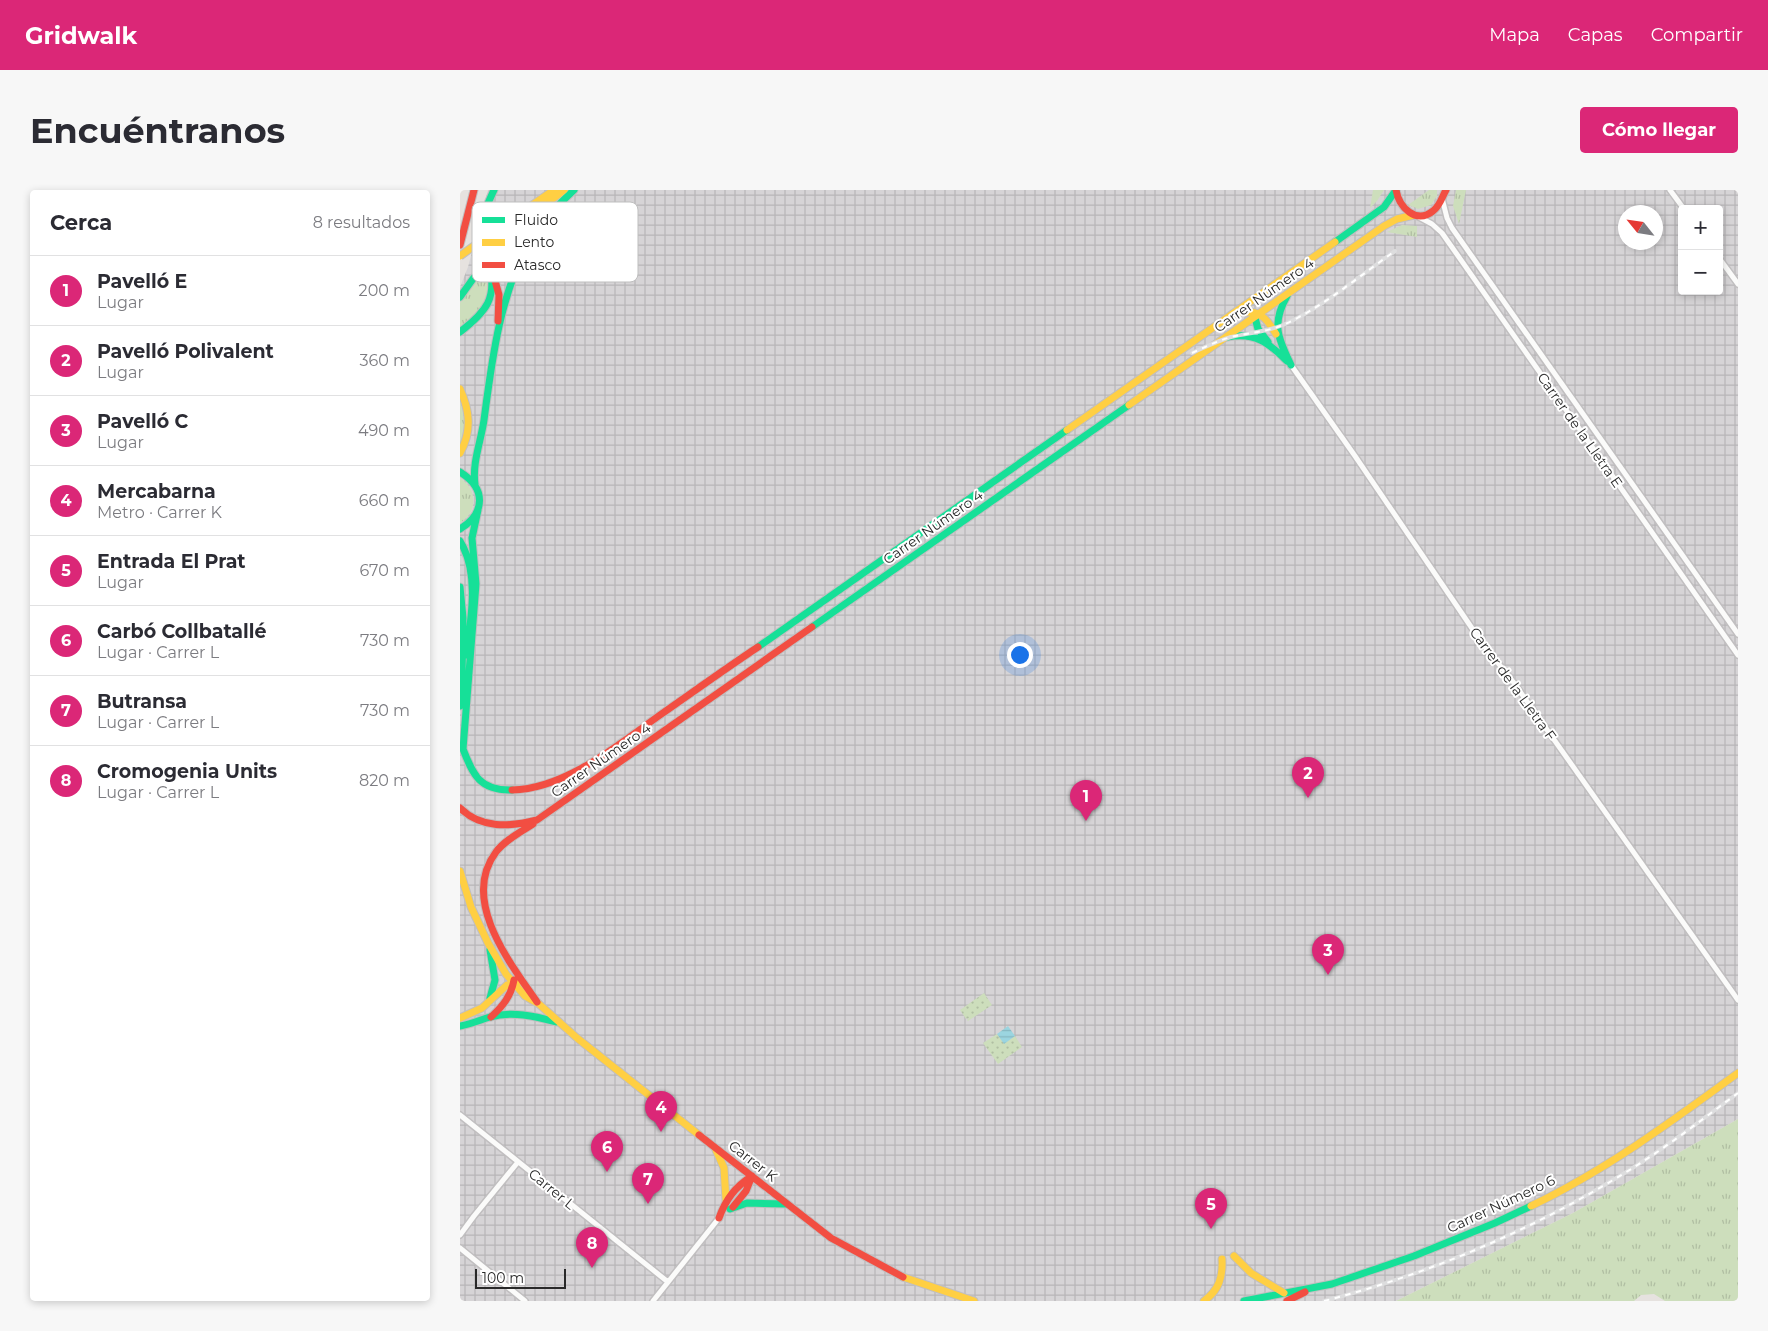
<!DOCTYPE html>
<html lang="es">
<meta charset="utf-8">
<style>
:root{--surface:#fff;--page:#f7f7f7;--text:#2b2b33;--muted:#7c7c81;--line:#e1e1e2;--accent:#db2777}
body{margin:0;font-family:Montserrat,sans-serif;background:var(--page);color:var(--text)}
.controls{position:absolute;right:15px;top:15px;display:grid;overflow:hidden;border-radius:5px;box-shadow:0 2px 8px #0003}
.controls button{width:45px;height:45px;display:grid;place-items:center;padding:0;border:0;border-bottom:1px solid var(--line);background:var(--surface);color:var(--text);font:25px sans-serif}
.compass{position:absolute;left:1158px;top:15px;width:45px;height:45px;border-radius:50%;background:var(--surface);box-shadow:0 2px 8px #0003;rotate:300deg}
.scale{position:absolute;left:15px;bottom:12px;width:91px;box-sizing:border-box;padding-left:5px;border:2px solid #292929;border-top:0;font-size:14px;line-height:18px;white-space:nowrap;color:#292929;-webkit-text-stroke:4px #fff;paint-order:stroke}
.you{position:absolute;left:559px;top:464px;width:18px;height:18px;margin:-12px;border:4px solid #fff;border-radius:50%;background:#1a73e8;box-shadow:0 0 0 8px #1a73e833}
.badge{display:grid;place-items:center;width:32px;height:32px;border-radius:50%;background:var(--accent);color:#fff;font-size:16px;font-weight:700}
.pin{position:absolute;translate:-50% -41px;filter:drop-shadow(0 1px 2px #0008)}
.pin::after{content:'';position:absolute;top:26px;width:18px;height:15px;background:inherit;clip-path:polygon(0 0,100% 0,50% 100%)}
.list{margin:0;padding:0;list-style:none}
h2{display:flex;justify-content:space-between;align-items:center;height:65px;margin:0;padding:0 20px;font-size:21px}
h2 small{font-size:16px;font-weight:400;color:var(--muted)}
.list li{display:grid;grid-template-columns:32px 1fr auto;gap:15px;align-items:center;box-sizing:border-box;height:70px;padding:0 20px;border-top:1px solid var(--line)}
.list b{display:block;font-size:19px;white-space:nowrap}
.list p{margin:0;font-size:16px;white-space:nowrap;color:var(--muted)}
.list em{font-size:16px;font-style:normal;color:var(--muted)}
.map{position:relative;flex:none;width:1278px;height:1111px;overflow:hidden;border-radius:5px}
header{display:flex;align-items:center;gap:30px;box-sizing:border-box;height:70px;padding:0 25px;background:var(--accent);color:#fff}
header strong{font-size:24px}
nav{display:flex;gap:28px;margin-inline-start:auto;font-size:18px}
.intro{display:flex;align-items:center;justify-content:space-between;box-sizing:border-box;height:120px;padding:0 30px}
h1{margin:0;font-size:35px}
.button{padding:12px 22px;border-radius:5px;background:var(--accent);color:#fff;font-size:18px;font-weight:700}
main{display:flex;gap:30px;padding:0 30px}
aside{flex:1;background:var(--surface);border-radius:5px;box-shadow:0 2px 8px #0003}
.map>svg:first-child{display:block}
</style>
<header>
<strong>Gridwalk</strong>
<nav><a>Mapa</a><a>Capas</a><a>Compartir</a></nav>
</header>
<div class="intro"><h1>Encuéntranos</h1><a class="button">Cómo llegar</a></div>
<main>
<aside>
<h2>Cerca<small>8 resultados</small></h2>
<ul class="list">
<li><span class="badge">1</span><div><b>Pavelló E</b><p>Lugar</p></div><em>200 m</em></li>
<li><span class="badge">2</span><div><b>Pavelló Polivalent</b><p>Lugar</p></div><em>360 m</em></li>
<li><span class="badge">3</span><div><b>Pavelló C</b><p>Lugar</p></div><em>490 m</em></li>
<li><span class="badge">4</span><div><b>Mercabarna</b><p>Metro · Carrer K</p></div><em>660 m</em></li>
<li><span class="badge">5</span><div><b>Entrada El Prat</b><p>Lugar</p></div><em>670 m</em></li>
<li><span class="badge">6</span><div><b>Carbó Collbatallé</b><p>Lugar · Carrer L</p></div><em>730 m</em></li>
<li><span class="badge">7</span><div><b>Butransa</b><p>Lugar · Carrer L</p></div><em>730 m</em></li>
<li><span class="badge">8</span><div><b>Cromogenia Units</b><p>Lugar · Carrer L</p></div><em>820 m</em></li>
</ul>
</aside>
<div class="map">
<svg width="1278" height="1111" viewBox="0 0 1278 1111">
<defs>
<pattern id="industrial-grid" width="8" height="8" patternUnits="userSpaceOnUse" patternTransform="scale(1.25)"><rect width="8" height="8" fill="#d6d4d6"/><path d="M0 4h8M4 0v8" fill="none" stroke="#b8b6b8"/></pattern>
<pattern id="grass-tufts" width="24" height="20" patternUnits="userSpaceOnUse" patternTransform="scale(1.25)"><rect width="24" height="20" fill="#cddebc"/><path d="M3 7l-1-3M5 7V3M7 7l1-3M15 17l-1-3M17 17v-4M19 17l1-3" fill="none" stroke="#b0bea2"/></pattern>
<pattern id="garden-dots" width="8" height="8" patternUnits="userSpaceOnUse" patternTransform="scale(1.25)"><rect width="8" height="8" fill="#cddebc"/><path d="M2 2h.1M6 6h.1" fill="none" stroke="#b0bea2" stroke-width="1.8" stroke-linecap="round"/></pattern>
<pattern id="water-rules" width="6" height="5" patternUnits="userSpaceOnUse" patternTransform="scale(1.25)"><rect width="6" height="5" fill="#9bd5e0"/><path d="M0 2.5h6" fill="none" stroke="#86b7c0"/></pattern>
</defs>
<rect width="100%" height="100%" fill="#e6e2df"/>
<path fill="url(#industrial-grid)" fill-rule="evenodd" d="M28 0H1278V929L1113 1023 936 1111H0V97L8 77ZM1222 19H1259V101H1222ZM1166 22H1196V52H1166Z"/>
<path fill="url(#grass-tufts)" d="M913 0H924L917 11 910 18Z
M969 0H977V6L971 15 958 19 948 15Z
M996 0H1006L999 34 993 16Z
M942 35 957 36V47L927 42Z
M25 80C33 109 21 120 0 138V113Z
M0 212C5 226 6 239 0 253Z
M0 288C18 299 18 322 0 333Z
M1278 929V1111H1205L1194 1104 1181 1105 1174 1111H936L1113 1023Z"/>
<path fill="url(#garden-dots)" d="M524 803 532 815 508 831 507 830 509 828 506 829 500 820Z
M537 844 544 853 555 846 562 857 538 874 523 853Z"/>
<path fill="url(#water-rules)" d="M548 836 555 846 544 854 537 844Z"/>
<g fill="none" stroke-linecap="round" stroke-linejoin="round">
<defs>
<path id="street" d="M1210 0 1224 19
M982 8 987 28 992 38 1278 444
M957 26 972 34 982 43 1278 465
M1259 68 1278 94
M831 175 895 266 1022 453 1054 493 1278 810
M0 925 208 1092
M0 1045 14 1026 58 972
M0 1058 65 1111
M193 1111 259 1028"/>
<path id="fast" d="M875 52 924 17 936 0
M827 106C811 134 818 148 831 175
M0 107 20 79
M794 124 798 139 808 152
M0 142C26 122 38 108 29 74 26 63 22 52 22 40 22 26 28 12 34 0
M767 147C795 142 808 152 827 171
M0 282C26 298 26 323 0 339
M15 294C12 273 21 251 24 230 32 169 40 103 71 49 83 30 98 15 114 0
M18 320 12 348 16 394 3 559C13 585 20 601 52 600
M0 351C20 384 11 429 6 465
M0 397 3 428 2 490
M352 437 669 215
M298 457 607 240
M0 516 3 486
M30 760 35 790 30 808
M0 836C11 834 20 830 30 827 52 821 75 826 96 832
M270 1019 287 1013 326 1014
M784 1111 872 1094 954 1066 1035 1033 1071 1016"/>
<path id="slow" d="M36 40 94 0
M35 62 72 25 104 0
M778 123C799 119 806 127 816 144
M0 199C10 221 12 241 0 263
M669 215 924 36 937 29 954 25
M607 240 875 52
M0 681 11 717 28 753 46 784 65 806 79 814 117 848 239 945
M0 828 22 818 47 795 57 794
M256 960 264 978 266 1010
M1071 1016C1146 980 1211 932 1278 883
M774 1066 791 1083 824 1103
M443 1087 514 1111
M744 1111C759 1100 763 1087 762 1069"/>
<path id="jam" d="M936 0C939 17 956 35 973 21 980 16 982 7 986 0
M0 55 14 0
M34 87 39 105 38 131
M52 600C105 599 158 555 200 525 233 502 265 479 298 457
M0 618C21 639 50 637 77 630L352 437
M73 634C61 642 45 650 36 662 0 710 50 773 77 812
M31 827C43 816 51 806 54 790
M239 945 371 1048 443 1087
M273 1017 286 1001 292 986
M259 1028C266 1009 275 997 292 986
M827 1111 845 1102"/>
</defs>
<use href="#street" stroke="#c1bfc0" stroke-width="8"/>
<use href="#fast" stroke="#c1bfc0" stroke-width="9"/>
<use href="#slow" stroke="#c1bfc0" stroke-width="9"/>
<use href="#jam" stroke="#c1bfc0" stroke-width="9"/>
<use href="#street" stroke="#fbfbfa" stroke-width="5"/>
<use href="#fast" stroke="#16e098" stroke-width="7"/>
<use href="#slow" stroke="#ffcf43" stroke-width="7"/>
<use href="#jam" stroke="#f24e42" stroke-width="7"/>
<defs>
<path id="rail" d="M732 163C745 157 757 151 771 147 788 143 806 142 823 135 860 119 901 85 935 61
M864 1111C969 1084 1070 1041 1163 984 1203 960 1240 931 1278 903"/>
</defs>
<use href="#rail" stroke="#ddddde" stroke-width="4"/>
<use href="#rail" stroke="#fff" stroke-width="2" stroke-dasharray="5.5" stroke-linecap="butt"/>
<defs>
<path id="slow-bridge" d="M0 66 36 40
M20 79 35 62"/>
</defs>
<use href="#slow-bridge" stroke="#c1bfc0" stroke-width="9" stroke-linecap="butt"/>
<use href="#slow-bridge" stroke="#ffcf43" stroke-width="7"/>
</g>
<g text-anchor="middle" dominant-baseline="central" stroke-width="4" stroke-linejoin="round" paint-order="stroke">
<g font-size="14" fill="#292929" stroke="#fff">
<text transform="translate(804 105) rotate(-35)">Carrer Número 4</text>
<text transform="translate(1120 240) rotate(55)">Carrer de la Lletra E</text>
<text transform="translate(473 337) rotate(-35)">Carrer Número 4</text>
<text transform="translate(1053 494) rotate(54)">Carrer de la Lletra F</text>
<text transform="translate(141 570) rotate(-35)">Carrer Número 4</text>
<text transform="translate(293 971) rotate(38)">Carrer K</text>
<text transform="translate(92 999) rotate(39)">Carrer L</text>
<text transform="translate(1041 1014) rotate(-25)">Carrer Número 6</text>
</g>
</g>
<rect x="12" y="12" width="166" height="80" rx="8" fill="#fff" stroke="#bfbfbf" stroke-width="1"/>
<rect x="22" y="27" width="23" height="6" fill="#16e098"/>
<rect x="22" y="49" width="23" height="7" fill="#ffcf43"/>
<rect x="22" y="72" width="23" height="6" fill="#f24e42"/>
<g font-size="14" fill="#292929">
<text x="54" y="35">Fluido</text>
<text x="54" y="57">Lento</text>
<text x="54" y="80">Atasco</text>
</g>
</svg>
<div class="controls">
<button>+</button>
<button>−</button>
</div>
<svg class="compass" viewBox="-18 -18 36 36"><path d="M0-13l5 13h-10z" fill="#e53935"/><path d="M0 13l5-13h-10z" fill="#7c7c81"/></svg>
<div class="scale">100 m</div>
<div class="you"></div>
<div class="pin badge" style="left:626px;top:631px">1</div>
<div class="pin badge" style="left:848px;top:608px">2</div>
<div class="pin badge" style="left:868px;top:785px">3</div>
<div class="pin badge" style="left:201px;top:942px">4</div>
<div class="pin badge" style="left:751px;top:1039px">5</div>
<div class="pin badge" style="left:147px;top:982px">6</div>
<div class="pin badge" style="left:188px;top:1014px">7</div>
<div class="pin badge" style="left:132px;top:1078px">8</div>
</div>
</main>
